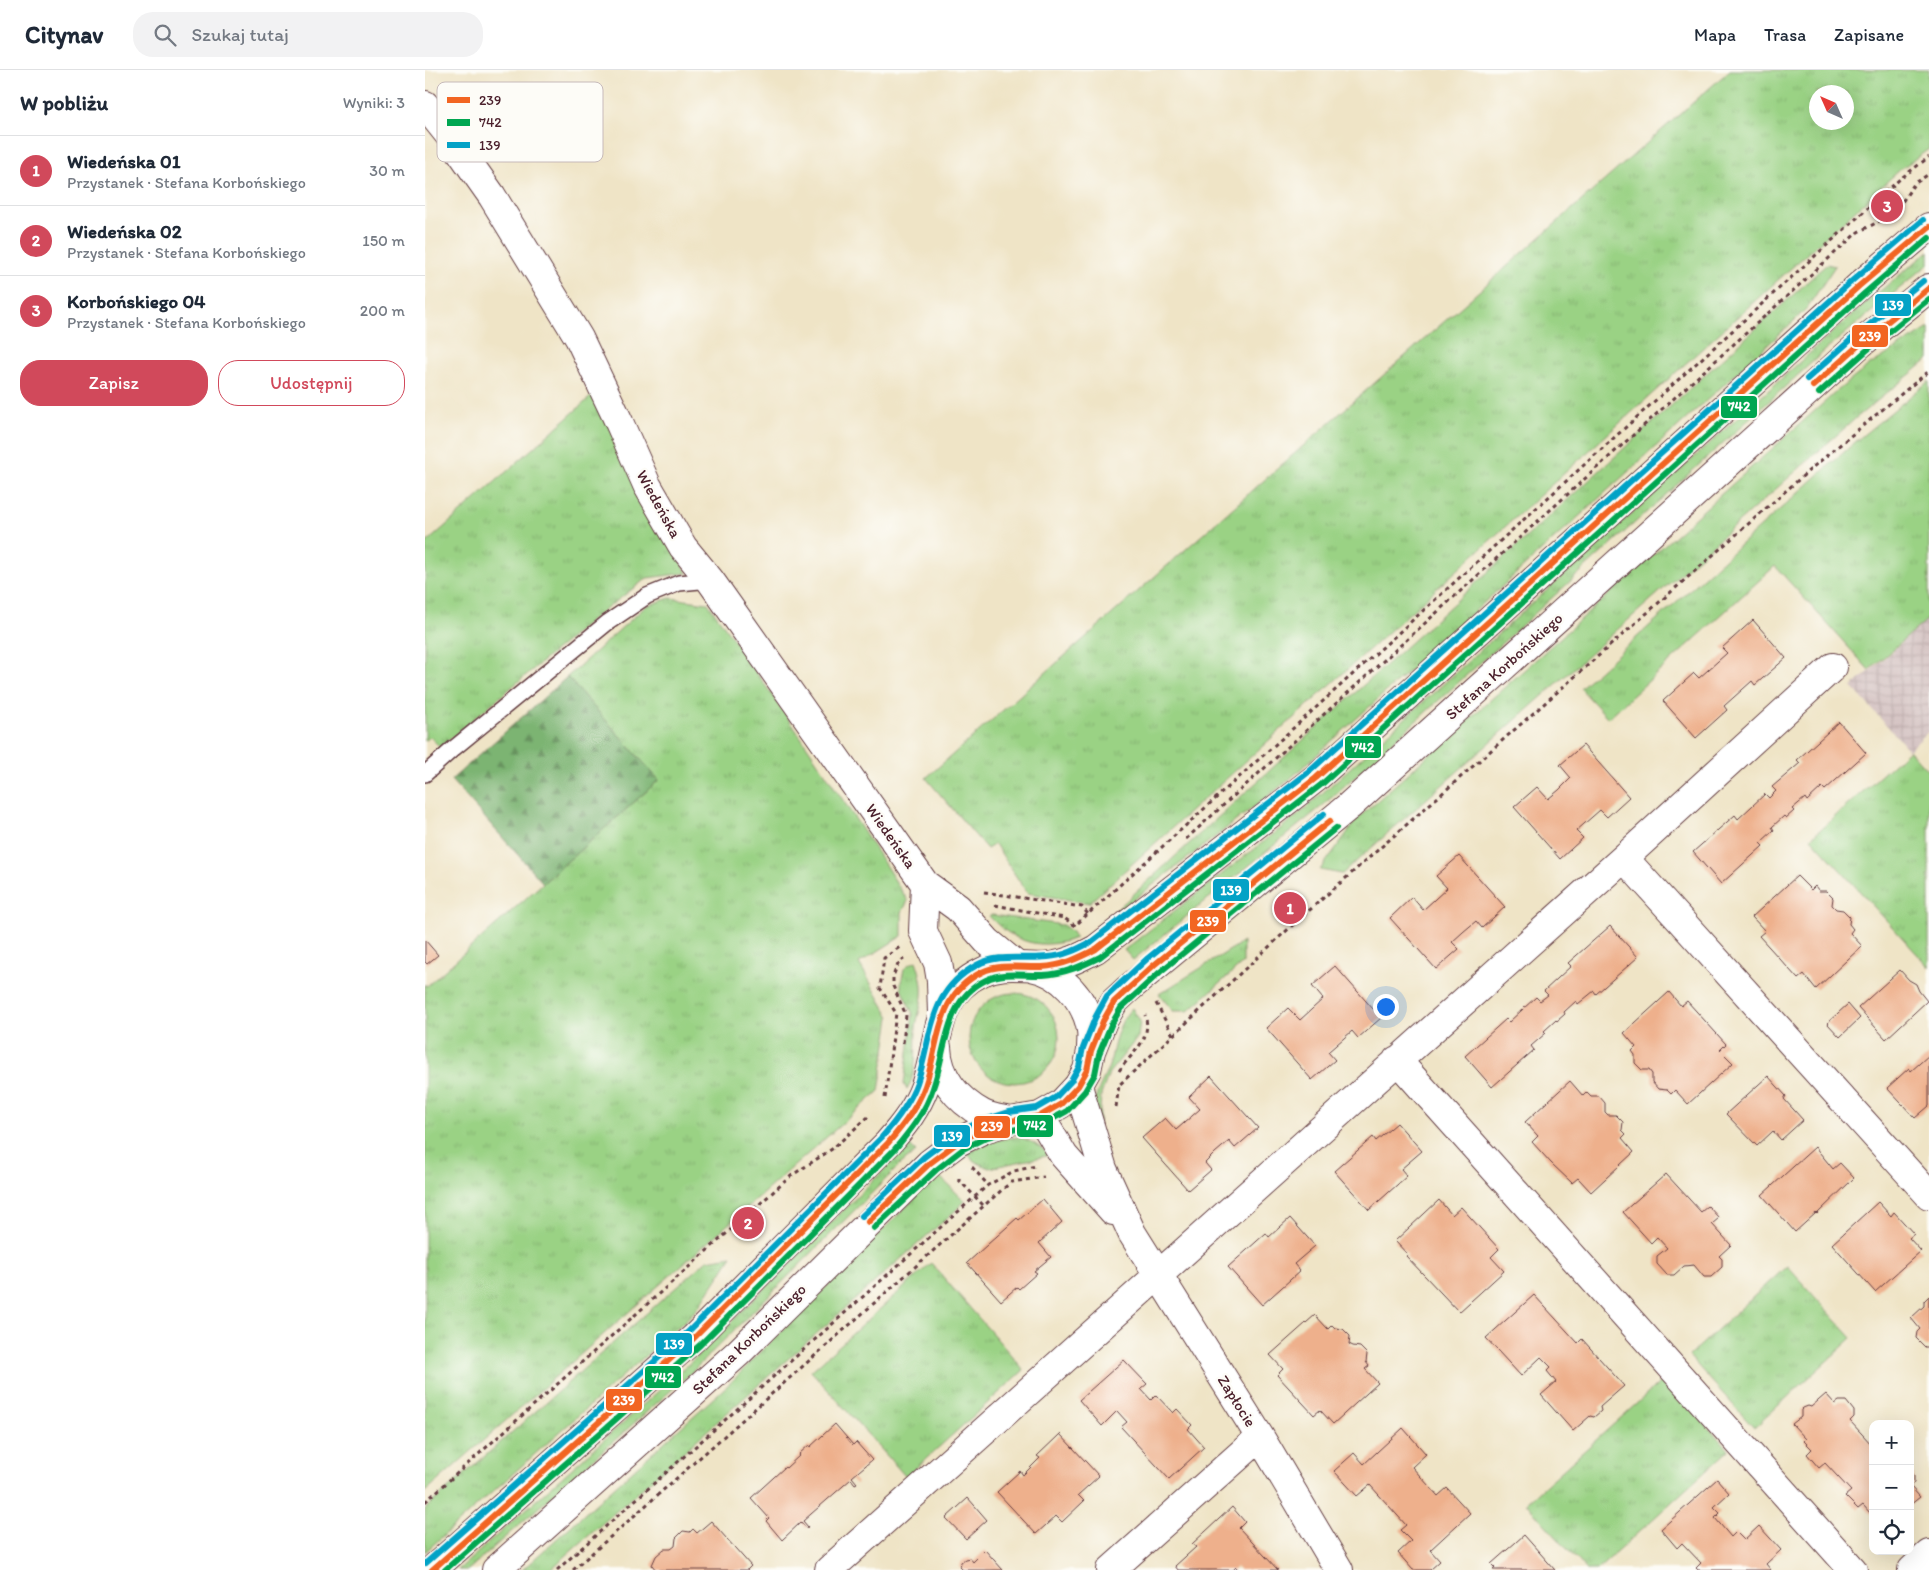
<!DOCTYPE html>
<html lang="pl">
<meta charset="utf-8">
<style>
:root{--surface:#fff;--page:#f2f2f3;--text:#1f2937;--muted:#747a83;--line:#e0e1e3;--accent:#d1495b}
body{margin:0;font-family:Itim,sans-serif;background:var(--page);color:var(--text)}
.controls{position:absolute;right:15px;bottom:15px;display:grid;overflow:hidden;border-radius:10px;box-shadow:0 5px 20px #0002}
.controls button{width:45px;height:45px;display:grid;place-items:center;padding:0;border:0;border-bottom:1px solid var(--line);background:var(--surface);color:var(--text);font:25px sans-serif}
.compass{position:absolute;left:1384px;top:15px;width:45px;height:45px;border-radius:50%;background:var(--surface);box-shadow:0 5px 20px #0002;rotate:315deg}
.you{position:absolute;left:960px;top:936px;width:18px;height:18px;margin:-12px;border:4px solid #fff;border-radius:50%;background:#1a73e8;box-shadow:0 0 0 8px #1a73e833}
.badge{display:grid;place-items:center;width:32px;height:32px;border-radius:50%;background:var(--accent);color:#fff;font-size:16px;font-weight:700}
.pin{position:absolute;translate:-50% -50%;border:2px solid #fff;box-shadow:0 1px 5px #0006}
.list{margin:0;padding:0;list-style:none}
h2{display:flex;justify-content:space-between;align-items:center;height:65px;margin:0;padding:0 20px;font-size:21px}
h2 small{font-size:16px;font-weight:400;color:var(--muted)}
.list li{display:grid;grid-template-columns:32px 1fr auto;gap:15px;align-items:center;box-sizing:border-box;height:70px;padding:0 20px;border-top:1px solid var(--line)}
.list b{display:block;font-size:19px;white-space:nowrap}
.list p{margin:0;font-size:16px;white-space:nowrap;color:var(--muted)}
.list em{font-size:16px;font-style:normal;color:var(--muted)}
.actions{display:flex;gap:10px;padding:15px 20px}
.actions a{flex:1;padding:11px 0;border:1px solid var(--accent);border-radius:20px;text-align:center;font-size:18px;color:var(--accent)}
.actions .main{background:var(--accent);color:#fff}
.icon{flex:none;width:28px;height:28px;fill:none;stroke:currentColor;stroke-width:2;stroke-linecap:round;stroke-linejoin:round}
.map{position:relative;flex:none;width:1504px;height:1500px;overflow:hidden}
header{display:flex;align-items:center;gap:30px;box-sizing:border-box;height:70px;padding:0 25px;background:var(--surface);border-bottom:1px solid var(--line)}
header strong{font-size:24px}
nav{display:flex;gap:28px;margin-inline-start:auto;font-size:18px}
.search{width:350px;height:45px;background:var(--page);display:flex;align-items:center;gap:12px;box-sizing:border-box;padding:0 18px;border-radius:20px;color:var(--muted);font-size:19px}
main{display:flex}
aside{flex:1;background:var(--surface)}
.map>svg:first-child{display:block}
</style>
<header>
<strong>Citynav</strong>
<div class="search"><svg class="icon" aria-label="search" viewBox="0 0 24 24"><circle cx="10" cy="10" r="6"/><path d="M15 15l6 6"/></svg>Szukaj tutaj</div>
<nav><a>Mapa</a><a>Trasa</a><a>Zapisane</a></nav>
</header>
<main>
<aside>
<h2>W pobliżu<small>Wyniki: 3</small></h2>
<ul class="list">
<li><span class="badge">1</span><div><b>Wiedeńska 01</b><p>Przystanek · Stefana Korbońskiego</p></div><em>30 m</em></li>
<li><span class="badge">2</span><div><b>Wiedeńska 02</b><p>Przystanek · Stefana Korbońskiego</p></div><em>150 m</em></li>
<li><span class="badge">3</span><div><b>Korbońskiego 04</b><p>Przystanek · Stefana Korbońskiego</p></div><em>200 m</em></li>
</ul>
<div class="actions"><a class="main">Zapisz</a><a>Udostępnij</a></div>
</aside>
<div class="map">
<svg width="1504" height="1500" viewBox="0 0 1504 1500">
<defs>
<pattern id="industrial-grid" width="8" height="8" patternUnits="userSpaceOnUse" patternTransform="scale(1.25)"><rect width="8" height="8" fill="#d2bfbf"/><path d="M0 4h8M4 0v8" fill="none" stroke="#b6a4a4"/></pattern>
<pattern id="grass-tufts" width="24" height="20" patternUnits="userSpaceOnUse" patternTransform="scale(1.25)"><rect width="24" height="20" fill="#9ad284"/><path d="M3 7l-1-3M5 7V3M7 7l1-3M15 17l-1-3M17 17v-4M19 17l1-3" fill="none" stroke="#86b472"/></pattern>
<pattern id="forest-firs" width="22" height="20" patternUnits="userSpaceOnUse" patternTransform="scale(1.25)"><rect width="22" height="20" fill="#7bb472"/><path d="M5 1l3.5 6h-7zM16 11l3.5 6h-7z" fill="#67925e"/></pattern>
</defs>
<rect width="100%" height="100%" fill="#fdfcf7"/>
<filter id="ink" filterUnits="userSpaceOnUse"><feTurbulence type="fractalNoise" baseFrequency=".02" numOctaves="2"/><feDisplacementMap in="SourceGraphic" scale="10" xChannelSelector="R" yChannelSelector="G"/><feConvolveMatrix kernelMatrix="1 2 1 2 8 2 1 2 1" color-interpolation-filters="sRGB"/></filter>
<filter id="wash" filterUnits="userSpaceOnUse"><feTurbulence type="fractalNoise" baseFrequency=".0096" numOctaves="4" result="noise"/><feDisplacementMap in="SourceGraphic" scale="20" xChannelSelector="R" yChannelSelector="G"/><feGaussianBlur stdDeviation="1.12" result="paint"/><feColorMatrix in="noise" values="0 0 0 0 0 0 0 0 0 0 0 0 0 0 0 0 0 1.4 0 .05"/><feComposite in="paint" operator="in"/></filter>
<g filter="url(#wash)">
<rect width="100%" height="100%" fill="#efe4c6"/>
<path fill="url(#industrial-grid)" d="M1504 548V661L1484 680 1427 617Z"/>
<path fill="url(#grass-tufts)" stroke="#727858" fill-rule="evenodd" d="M1305 0H1504V79L1477 98 664 833 602 823 570 774 562 779 501 708ZM1392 22H1422V52H1392Z
M1504 181V194L1404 277 896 737 708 890 699 880 873 745 1439 234Z
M1402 194 1410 196 1382 238 1368 252 865 709 680 852 679 851Z
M1504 258V289L1431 348 917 804 895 800 933 748 1412 321 1445 295Z
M1504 311V548L1444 600 1350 496 1183 648 1155 618 1437 366Z
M168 325 262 503 222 508 173 545 15 677 5 667 0 671V474Z
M245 528 283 533C352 631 419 729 483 831L477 842V866L434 893 465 947 454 1021 0 1422V914L2 916 234 710 142 607 221 536Z
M1484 680 1504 702V897L1386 768Z
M567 845 638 855 646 861 651 868C616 881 589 873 564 846Z
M818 872V893L763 941H748L734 924Z
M491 891C496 905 499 918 496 933 495 942 491 950 491 959 490 981 493 1000 482 1020L479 1014 488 944 476 919V913L479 899 483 895Z
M544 968a45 45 0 1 1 90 0a45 45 0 1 1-90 0Z
M707 938 715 951 713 967 684 1003 676 1025 674 1053C673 1048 670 1043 670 1038 669 1022 681 1007 685 993 690 973 692 953 707 938Z
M592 1067C605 1070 614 1075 624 1085L617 1087 564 1098 549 1091 542 1083 567 1071Z
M484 1075 491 1082 477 1093 267 1302 43 1500H33L267 1291Z
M513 1105 540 1131 531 1140 125 1500H97L304 1314Z
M307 1186 275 1235 264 1247 0 1482V1439L282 1190Z
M506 1193 599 1300 481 1407 386 1301Z
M1362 1196 1427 1268 1329 1358 1264 1286Z
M1239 1309 1304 1380 1172 1500H1161L1101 1433Z"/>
<path fill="url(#forest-firs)" stroke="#626a4e" d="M142 607 234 710 118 813 26 710Z"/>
<g id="blocks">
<path fill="#eeb08c" d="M1328 550 1361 588 1330 615 1327 611 1299 636 1302 640 1271 668 1238 631 1269 603 1274 608 1302 583 1297 578Z
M1414 652 1441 683 1400 720 1397 717 1382 731 1380 728 1367 739 1369 741 1361 748 1359 746 1347 757 1349 760 1335 773 1338 776 1296 814 1268 782 1310 745 1313 749 1340 724 1344 728 1351 721 1347 717 1375 693 1372 690Z
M1158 675 1204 727 1182 747 1175 740 1151 761 1158 768 1135 789 1089 737 1112 717 1123 729 1134 720 1146 708 1135 695Z
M1034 786 1080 837 1057 858 1051 851 1038 862 1027 872 1034 879 1011 899 965 848 987 827 998 840 1022 818 1011 806Z
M1372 806 1386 820 1390 816 1394 821H1401L1408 828 1407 835 1411 839 1418 840 1425 847 1424 854 1428 859 1425 863 1437 876 1391 919 1379 904 1373 909 1354 888 1334 866 1340 861 1327 847Z
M1185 856 1213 887 1171 924 1169 921 1153 934 1151 931 1139 942 1140 944 1132 951 1131 950 1119 961 1121 963 1106 976 1109 980 1067 1017 1040 986 1081 949 1084 952 1111 927 1115 931 1123 925 1119 921 1146 896 1143 893Z
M0 870 13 885 2 894 0 892Z
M910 896 956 948 933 968 927 961 903 982 910 990 887 1010 841 958 863 938 875 950 898 929 887 916Z
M1475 900 1484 910 1491 914 1494 921 1502 931 1461 969 1433 938Z
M1244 922 1256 936 1262 931 1301 974 1295 980 1308 993 1263 1034 1250 1020 1246 1024 1242 1020 1233 1019 1227 1012V1004L1224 1000H1217L1210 993V985L1207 981 1211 977 1199 963Z
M1423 934 1435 948 1415 967 1402 953Z
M1504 985V1036L1490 1048 1462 1018 1484 998 1486 1001Z
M786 1006 833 1058 810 1078 804 1071 790 1083 780 1093 786 1100 763 1120 717 1068 740 1048 751 1060 775 1039 764 1027Z
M1343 1006 1361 1026 1359 1029 1378 1050 1356 1070 1348 1061 1332 1076 1301 1044Z
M1145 1011 1158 1026 1162 1022 1166 1026H1174L1180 1033V1042L1183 1045H1191L1198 1052 1197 1060 1201 1064 1197 1068 1209 1082 1166 1122 1153 1108 1147 1113 1126 1093 1107 1072 1113 1066 1100 1052Z
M972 1053 997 1081 976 1099 982 1106 944 1140 909 1101 948 1067 951 1071Z
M1390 1077 1408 1099 1415 1093 1429 1108 1392 1144 1391 1143 1370 1162 1337 1125Z
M1241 1104 1276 1142 1283 1136 1294 1148 1287 1154 1306 1175 1294 1186 1297 1189V1197L1286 1207H1279L1269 1195 1259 1196 1249 1205H1242L1232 1194V1186L1242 1178 1232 1167 1226 1173 1198 1142Z
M618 1129 637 1152 614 1173 626 1187 609 1201 612 1203 594 1219 592 1217 576 1231 542 1193 592 1148 594 1150Z
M1014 1130 1027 1145 1036 1137 1074 1179 1066 1187 1079 1201 1034 1242 981 1186 983 1185 970 1171Z
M1453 1132 1466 1146 1469 1142 1489 1164 1484 1168 1496 1181 1450 1222 1407 1174Z
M865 1148 890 1176 869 1194 875 1201 837 1235 803 1197 841 1163 844 1167Z
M1109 1225 1153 1273 1157 1269 1199 1316 1175 1337 1176 1341 1169 1347 1165 1346 1148 1361 1116 1325 1131 1312 1122 1301 1126 1297 1116 1287 1096 1306 1061 1268Z
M1504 1226V1277H1500L1491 1268 1492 1262 1495 1259 1486 1248 1499 1236V1231Z
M890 1245 903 1259 907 1255 910 1258 918 1259 925 1266 924 1274 928 1276 935 1277 942 1284 941 1292 944 1296 940 1299 953 1313 908 1354 895 1340 889 1345 852 1305 858 1299 845 1285Z
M699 1290 722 1314 716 1319 726 1330 731 1325 748 1343 752 1339 767 1355 763 1359 779 1377 744 1409 696 1357 702 1352 692 1341 677 1356 654 1330Z
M1401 1324 1410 1334 1414 1331H1421L1429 1341V1347L1425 1351 1448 1376V1442L1446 1444 1438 1435 1433 1439 1420 1426 1426 1421 1400 1393 1394 1398 1382 1384 1387 1379 1379 1371 1381 1369 1367 1354 1376 1347V1340L1378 1338 1383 1336 1386 1337Z
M410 1354 428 1375 431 1372 447 1390 427 1407 432 1413 430 1414 426 1409 378 1451 383 1457 381 1458 376 1452 357 1470 341 1451 344 1448 326 1428 360 1397 361 1398 375 1385 374 1384 384 1375 385 1377Z
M978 1358 1001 1384 987 1397 1013 1426 1022 1418 1045 1443 1005 1480 1015 1491 1005 1500H988L973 1483 986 1471 975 1460 981 1455 945 1415 932 1426 909 1401 929 1383 939 1394Z
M635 1364 674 1406 653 1425 659 1431 637 1452 631 1446 611 1464 572 1422 595 1401 598 1405 615 1388 612 1386Z
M1485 1402 1489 1406V1413L1485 1416Z
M1292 1409 1304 1423 1289 1437 1295 1443 1290 1448 1306 1467 1311 1462 1319 1470 1334 1456 1356 1480 1341 1494 1346 1500H1273L1271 1498 1276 1493 1257 1473 1252 1478 1236 1459Z
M1485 1416 1495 1427 1485 1435Z
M543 1428 562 1450 541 1469 521 1448Z
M807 1437 820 1452 814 1458 853 1500H814L811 1497 808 1500H753L750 1496 771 1477 767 1474Z
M286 1451 326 1496 322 1500H231L227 1495 231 1486 239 1479H246L250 1476 251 1468 258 1461 265 1462 268 1459 272 1463Z
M1099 1465 1130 1500H1068L1070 1498 1066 1494Z
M560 1480 578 1500H538L535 1497 536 1492 540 1489 545 1488 548 1492Z"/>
</g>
</g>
<g filter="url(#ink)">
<use href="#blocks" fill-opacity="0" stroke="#633d42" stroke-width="1"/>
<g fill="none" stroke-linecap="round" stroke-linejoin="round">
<defs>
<path id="service" d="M0 704 28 679 182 553 222 526 254 513 285 510"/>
<path id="minor" d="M0 35 24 65 67 126 154 268 194 352 222 415 258 477 285 510 500 814 533 838 562 871 591 895
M1199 788 1504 1125
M500 814 498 861 513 893 516 911 517 944
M972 990 1428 1500
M653 1016 678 1099 707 1163 835 1367 914 1500
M615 1046 639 1086 688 1141
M404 1500 1199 788 1408 597
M686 1500 835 1367
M1487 1500 1504 1484"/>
<path id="tertiary" d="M606 897C636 902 661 930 666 960 667 966 666 973 666 980
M512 977C513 1007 532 1030 558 1044 566 1048 576 1049 585 1051
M7 1500 269 1268 463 1073C479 1055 492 1038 500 1016 516 972 507 926 557 902 580 891 602 899 625 896 642 894 656 887 671 879L891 708 1434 216 1504 157
M71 1500 313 1283 505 1093 533 1072 559 1059 585 1051 615 1046 636 1034 653 1016 662 1000 666 981 678 951 689 932 703 919 924 736 1435 274 1504 218"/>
</defs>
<use href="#service" stroke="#633d42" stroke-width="18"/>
<use href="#minor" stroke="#633d42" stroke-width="30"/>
<use href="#tertiary" stroke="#633d42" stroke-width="30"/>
<path stroke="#633d42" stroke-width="3" stroke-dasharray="4 4" stroke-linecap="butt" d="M761 769 1433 162 1455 151 1477 132 1489 114 1504 104
M559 822 657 837 663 844
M570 835 639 848 652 857
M653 853 1475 109 1504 87
M731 933 748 965
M478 973 481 945 468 916V906L474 892 479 889
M694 1001C706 983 728 970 720 945
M460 1028 471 943 455 918 459 888 475 877
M691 1037 694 1015 871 852 1388 397 1504 301
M547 1097 563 1115
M533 1109 559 1136
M0 1432 366 1106 407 1079 443 1047
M132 1500 563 1115 589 1101 611 1096
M148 1500 579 1118 587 1112 619 1107"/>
<use href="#service" stroke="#fff" stroke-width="15"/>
<use href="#minor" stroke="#fff" stroke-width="28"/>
<use href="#tertiary" stroke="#fff" stroke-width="28"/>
<defs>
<path id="bus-1" d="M1388 316 1435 274 1504 218
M443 1152 505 1093 533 1072 559 1059 585 1051 615 1046 636 1034 653 1016 662 1000 666 981 678 951 689 932 729 895 905 751
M7 1500 269 1268 463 1073C478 1056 492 1038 500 1016 515 973 510 925 557 902 576 893 597 898 617 897 637 896 654 888 671 879L891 708 1434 216 1504 157"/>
<path id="bus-2" d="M1394 323 1441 281 1504 229
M449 1158 511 1100 538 1079 562 1067 587 1060 618 1054 642 1041 660 1021 670 1004 674 984 686 955 696 938 735 902 911 758
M20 1500 275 1275 470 1079C485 1061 501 1041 508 1018 522 979 519 930 561 910 579 901 599 906 618 905 639 904 657 896 675 887L897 714 1440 223 1504 168"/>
<path id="bus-3" d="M1382 309 1429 267 1498 211
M437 1146 499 1087 528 1065 556 1051 584 1042 612 1038 631 1027 646 1011 654 997 658 978 670 948 682 926 723 888 899 744
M1 1493 263 1262 457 1067C471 1051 485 1033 492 1013 508 966 502 922 552 895 574 883 599 890 623 887 639 886 653 879 666 872L885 701 1428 210 1498 150"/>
</defs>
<use href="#bus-1" stroke="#fdfcf7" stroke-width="10"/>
<use href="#bus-2" stroke="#fdfcf7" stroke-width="10"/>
<use href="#bus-3" stroke="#fdfcf7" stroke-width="10"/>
<use href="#bus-1" stroke="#f26522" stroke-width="6"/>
<use href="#bus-2" stroke="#00a651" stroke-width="6"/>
<use href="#bus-3" stroke="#04a2c6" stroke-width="6"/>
</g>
</g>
<g text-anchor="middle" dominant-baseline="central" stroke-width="5" stroke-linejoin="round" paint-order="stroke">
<g font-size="16" fill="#4a1f2b" stroke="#fdfcf7">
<text transform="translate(234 434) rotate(61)">Wiedeńska</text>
<text transform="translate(1079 596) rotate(-42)">Stefana Korbońskiego</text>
<text transform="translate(466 766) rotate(55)">Wiedeńska</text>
<text transform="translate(324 1269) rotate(-44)">Stefana Korbońskiego</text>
<text transform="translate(812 1331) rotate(58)">Zapłocie</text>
</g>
</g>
<rect x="12" y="12" width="166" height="80" rx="8" fill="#fdfcf7" stroke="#c7baba" stroke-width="1"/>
<rect x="22" y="27" width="23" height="6" fill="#f26522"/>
<rect x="22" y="49" width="23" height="7" fill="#00a651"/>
<rect x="22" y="72" width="23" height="6" fill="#04a2c6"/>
<g font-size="14" fill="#4a1f2b">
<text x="54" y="35">239</text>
<text x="54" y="57">742</text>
<text x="54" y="80">139</text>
</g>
<g stroke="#fdfcf7" stroke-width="2">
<rect x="1449" y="223" width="38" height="24" rx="5" fill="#04a2c6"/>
<rect x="1426" y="254" width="38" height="24" rx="5" fill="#f26522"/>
<rect x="1295" y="325" width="38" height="24" rx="5" fill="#00a651"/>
<rect x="919" y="665" width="38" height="24" rx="5" fill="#00a651"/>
<rect x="787" y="808" width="38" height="24" rx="5" fill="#04a2c6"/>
<rect x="764" y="839" width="38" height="24" rx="5" fill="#f26522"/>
<rect x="591" y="1044" width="38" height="24" rx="5" fill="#00a651"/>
<rect x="548" y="1045" width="38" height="24" rx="5" fill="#f26522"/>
<rect x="508" y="1054" width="38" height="24" rx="5" fill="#04a2c6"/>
<rect x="230" y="1262" width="38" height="24" rx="5" fill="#04a2c6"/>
<rect x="219" y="1295" width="38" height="24" rx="5" fill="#00a651"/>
<rect x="180" y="1318" width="38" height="24" rx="5" fill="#f26522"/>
</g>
<g font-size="14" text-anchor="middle" font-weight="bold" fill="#fff">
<text x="1468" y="240">139</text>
<text x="1445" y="271">239</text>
<text x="1314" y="341">742</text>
<text x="938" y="682">742</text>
<text x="806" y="825">139</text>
<text x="783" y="856">239</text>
<text x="610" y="1060">742</text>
<text x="567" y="1061">239</text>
<text x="527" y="1071">139</text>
<text x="249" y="1279">139</text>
<text x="238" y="1312">742</text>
<text x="199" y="1335">239</text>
</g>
</svg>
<div class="controls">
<button>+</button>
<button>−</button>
<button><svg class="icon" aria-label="locate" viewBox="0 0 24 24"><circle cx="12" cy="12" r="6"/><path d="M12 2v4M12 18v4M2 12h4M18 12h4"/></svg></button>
</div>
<svg class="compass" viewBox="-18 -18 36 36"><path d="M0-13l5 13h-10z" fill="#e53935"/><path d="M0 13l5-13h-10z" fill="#747a83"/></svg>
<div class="you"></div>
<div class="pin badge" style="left:865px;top:838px">1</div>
<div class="pin badge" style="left:323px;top:1153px">2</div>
<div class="pin badge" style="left:1462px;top:136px">3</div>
</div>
</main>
